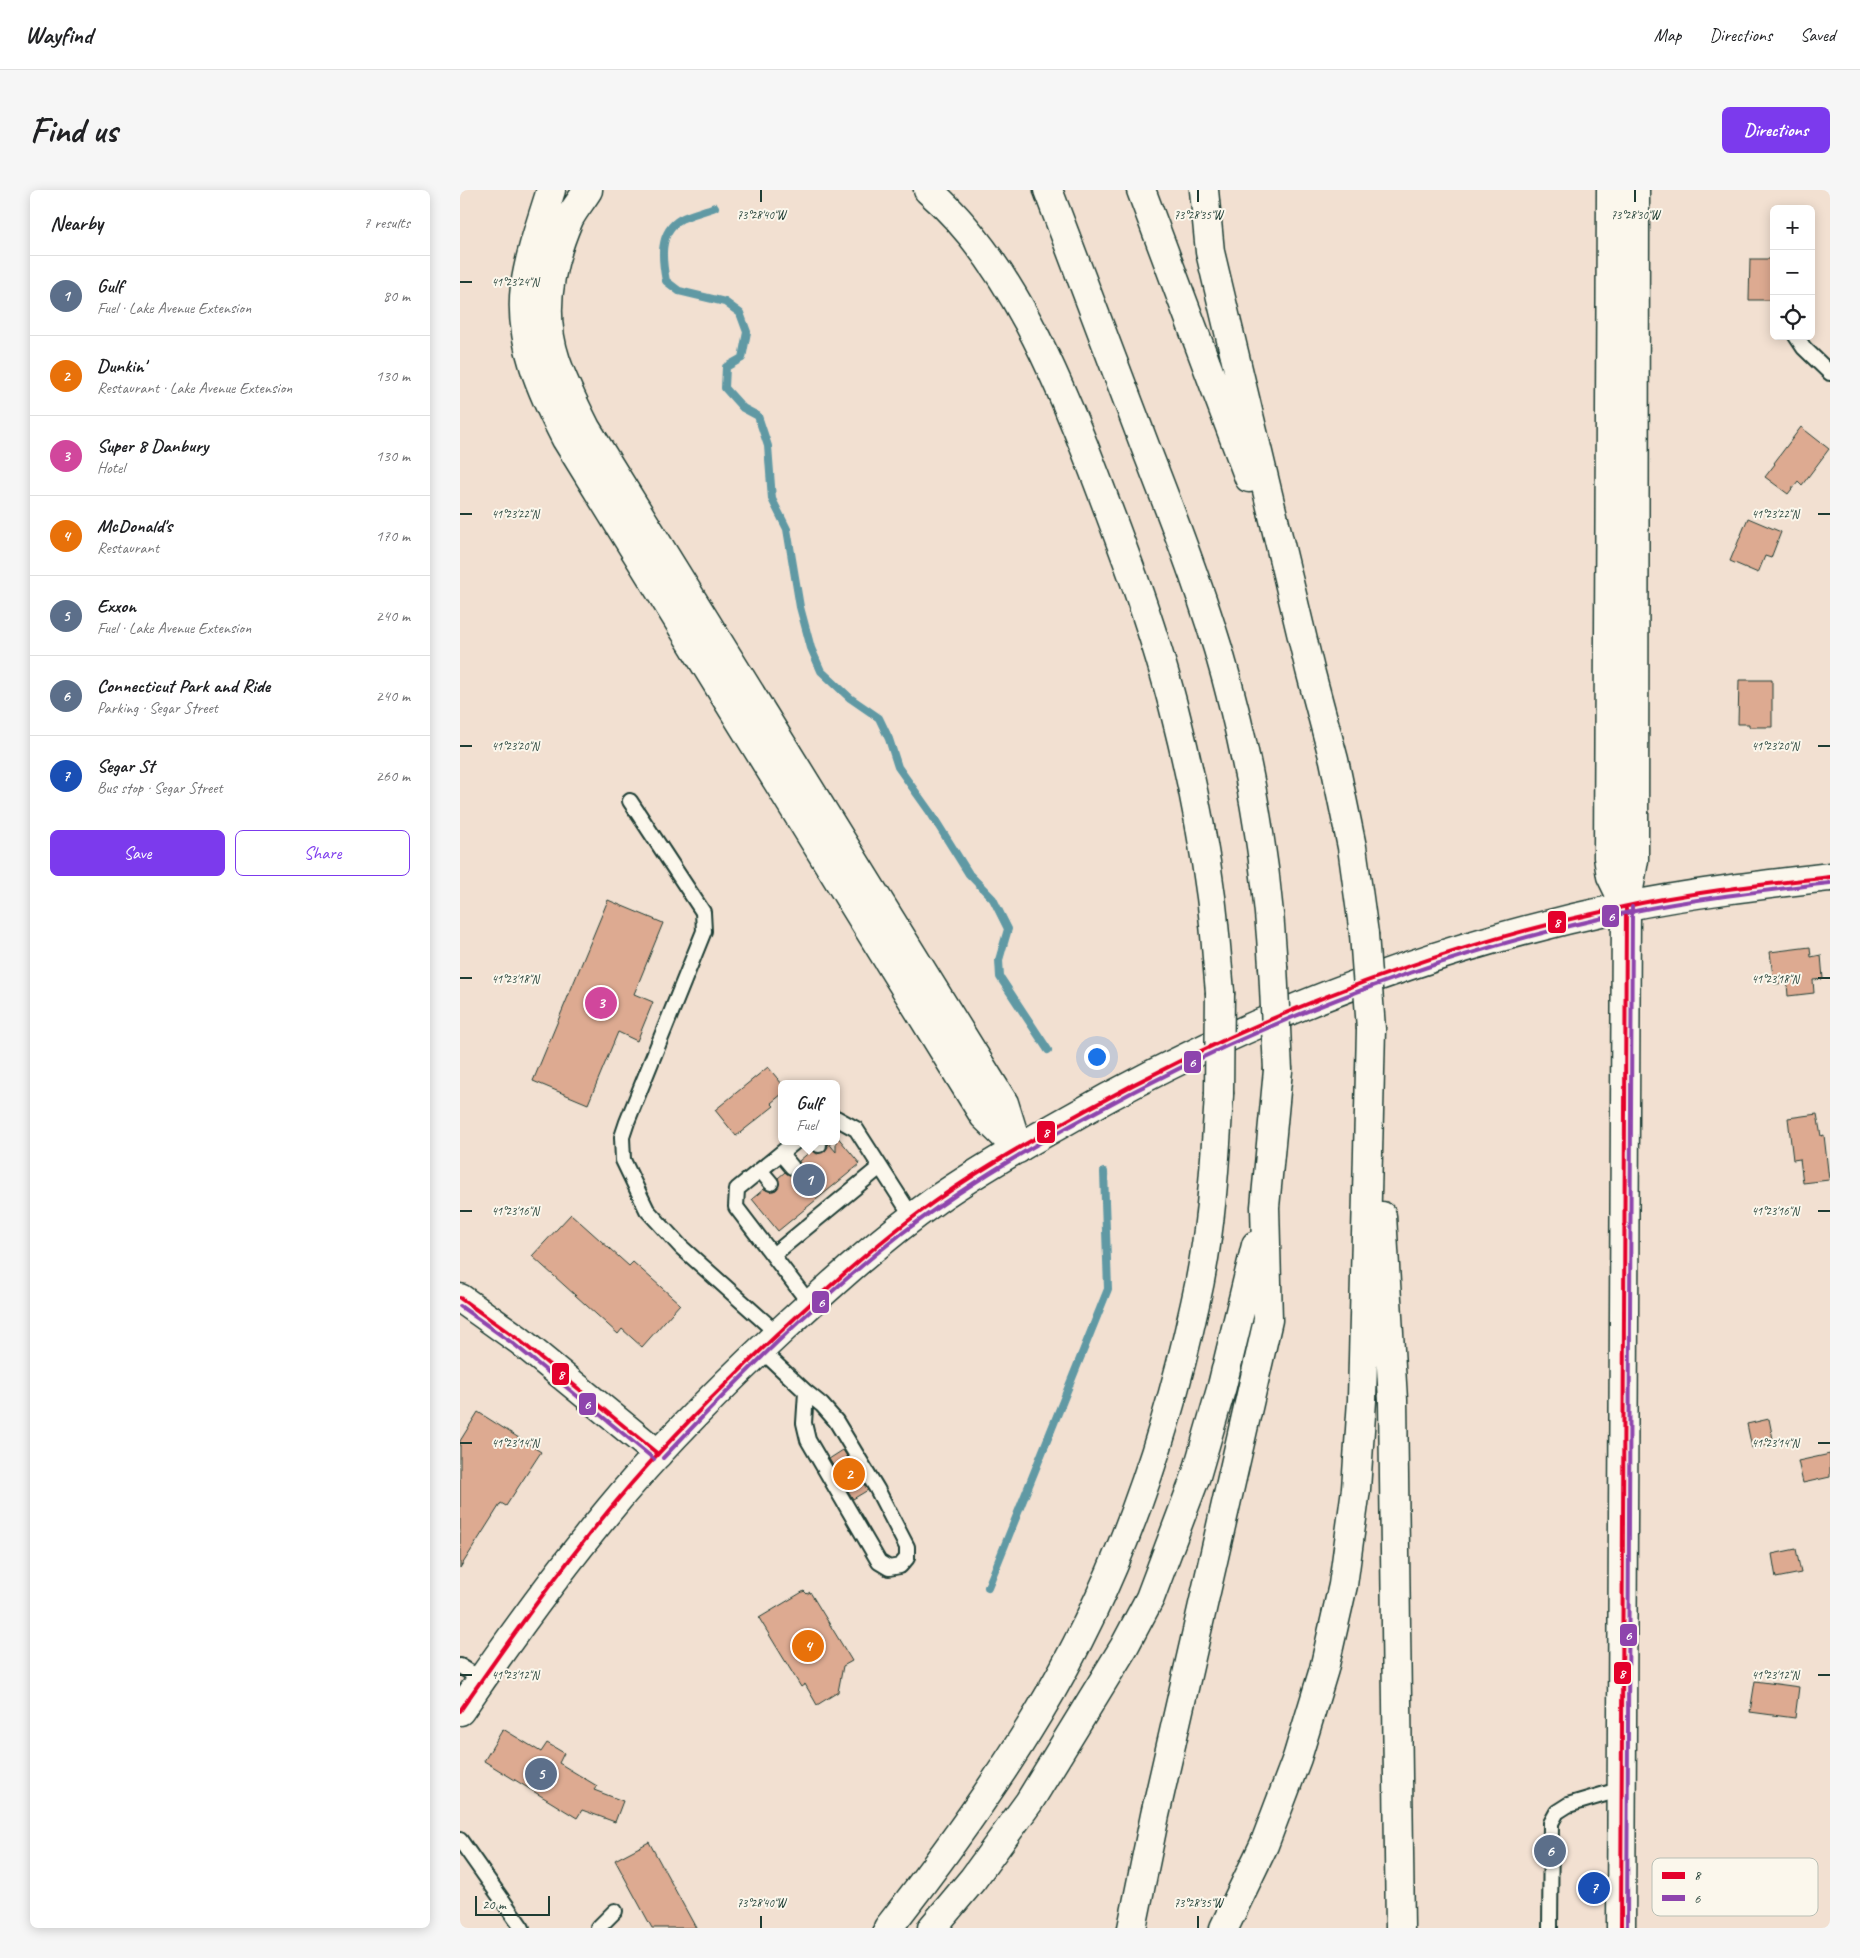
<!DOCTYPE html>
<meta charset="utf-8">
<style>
:root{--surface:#fff;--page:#f6f6f6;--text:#202124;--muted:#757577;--line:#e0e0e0;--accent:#7c3aed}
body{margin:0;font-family:Caveat,sans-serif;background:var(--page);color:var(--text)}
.controls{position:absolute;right:15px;top:15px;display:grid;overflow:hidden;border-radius:8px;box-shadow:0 2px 12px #0003}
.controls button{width:45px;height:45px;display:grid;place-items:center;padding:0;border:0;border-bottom:1px solid var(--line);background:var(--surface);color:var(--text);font:25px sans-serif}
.scale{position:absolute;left:15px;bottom:12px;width:75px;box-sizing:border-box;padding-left:5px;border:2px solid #1f3d34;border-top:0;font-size:14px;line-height:18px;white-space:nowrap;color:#1f3d34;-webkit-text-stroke:4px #fbf7ec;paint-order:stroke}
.you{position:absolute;left:636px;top:866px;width:18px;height:18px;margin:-12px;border:4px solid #fff;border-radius:50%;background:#1a73e8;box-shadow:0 0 0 8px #1a73e833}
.badge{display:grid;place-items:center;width:32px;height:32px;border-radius:50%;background:var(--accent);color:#fff;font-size:16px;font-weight:700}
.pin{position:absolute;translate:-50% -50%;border:2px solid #fff;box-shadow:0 1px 5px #0006}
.popup{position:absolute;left:318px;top:890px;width:62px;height:65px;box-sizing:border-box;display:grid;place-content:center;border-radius:8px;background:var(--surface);filter:drop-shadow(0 1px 4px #0005);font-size:16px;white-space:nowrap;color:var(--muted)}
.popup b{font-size:19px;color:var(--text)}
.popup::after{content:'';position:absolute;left:50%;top:100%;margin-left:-10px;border:10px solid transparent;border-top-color:var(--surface)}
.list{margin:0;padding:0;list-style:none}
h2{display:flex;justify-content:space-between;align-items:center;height:65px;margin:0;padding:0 20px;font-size:21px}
h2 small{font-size:16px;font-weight:400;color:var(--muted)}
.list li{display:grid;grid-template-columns:32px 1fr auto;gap:15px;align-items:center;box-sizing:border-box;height:80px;padding:0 20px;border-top:1px solid var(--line)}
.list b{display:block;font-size:19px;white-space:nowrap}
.list p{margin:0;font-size:16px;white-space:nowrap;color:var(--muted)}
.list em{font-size:16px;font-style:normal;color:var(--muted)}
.actions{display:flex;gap:10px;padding:15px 20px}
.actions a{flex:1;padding:11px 0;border:1px solid var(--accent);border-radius:8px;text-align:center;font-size:18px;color:var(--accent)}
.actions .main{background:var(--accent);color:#fff}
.icon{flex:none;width:28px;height:28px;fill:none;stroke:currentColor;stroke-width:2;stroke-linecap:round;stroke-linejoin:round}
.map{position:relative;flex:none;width:1370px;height:1738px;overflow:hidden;border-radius:8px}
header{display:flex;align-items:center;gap:30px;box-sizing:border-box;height:70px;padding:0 25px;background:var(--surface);border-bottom:1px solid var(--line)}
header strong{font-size:24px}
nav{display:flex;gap:28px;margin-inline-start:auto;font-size:18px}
.intro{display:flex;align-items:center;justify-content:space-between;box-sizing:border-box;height:120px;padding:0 30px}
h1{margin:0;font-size:35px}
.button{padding:12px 22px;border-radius:8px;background:var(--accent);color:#fff;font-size:18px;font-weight:700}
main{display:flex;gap:30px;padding:0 30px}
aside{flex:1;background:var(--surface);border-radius:8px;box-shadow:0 2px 12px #0003}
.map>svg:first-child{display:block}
</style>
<header>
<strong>Wayfind</strong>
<nav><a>Map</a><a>Directions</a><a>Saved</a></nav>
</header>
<div class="intro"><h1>Find us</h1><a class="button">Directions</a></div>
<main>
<aside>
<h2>Nearby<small>7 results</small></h2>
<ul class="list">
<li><span class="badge" style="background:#5c6f8a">1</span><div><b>Gulf</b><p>Fuel · Lake Avenue Extension</p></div><em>80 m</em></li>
<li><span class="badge" style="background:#e8710a">2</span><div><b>Dunkin'</b><p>Restaurant · Lake Avenue Extension</p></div><em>130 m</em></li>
<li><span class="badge" style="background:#d1479c">3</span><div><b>Super 8 Danbury</b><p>Hotel</p></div><em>130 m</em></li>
<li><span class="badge" style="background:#e8710a">4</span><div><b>McDonald's</b><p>Restaurant</p></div><em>170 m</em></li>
<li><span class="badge" style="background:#5c6f8a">5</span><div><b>Exxon</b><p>Fuel · Lake Avenue Extension</p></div><em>240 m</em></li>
<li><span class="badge" style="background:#5c6f8a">6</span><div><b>Connecticut Park and Ride</b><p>Parking · Segar Street</p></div><em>240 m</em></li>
<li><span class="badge" style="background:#1a4fb4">7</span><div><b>Segar St</b><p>Bus stop · Segar Street</p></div><em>260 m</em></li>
</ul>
<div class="actions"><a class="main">Save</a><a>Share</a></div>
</aside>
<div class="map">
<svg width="1370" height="1738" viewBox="0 0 1370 1738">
<rect width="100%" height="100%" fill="#f2e0d1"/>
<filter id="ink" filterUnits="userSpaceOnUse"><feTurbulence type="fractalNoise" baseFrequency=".02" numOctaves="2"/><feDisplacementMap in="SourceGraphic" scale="10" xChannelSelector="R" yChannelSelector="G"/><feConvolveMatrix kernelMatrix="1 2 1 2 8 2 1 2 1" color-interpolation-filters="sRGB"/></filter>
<g filter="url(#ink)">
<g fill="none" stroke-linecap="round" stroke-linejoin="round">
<path stroke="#6199a4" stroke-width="8" d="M255 17C245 21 231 24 221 29 198 42 202 70 206 91L219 101 265 112 280 123 287 142 282 168 266 177 265 198 283 218 298 226 308 256 312 309 327 339 340 417 351 458 361 481 390 508 419 528 429 549 438 577 472 625 509 684 533 709 548 739 539 770 540 787 588 860
M528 1397 648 1099 644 982"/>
</g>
<path fill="#ddaa91" stroke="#1f3d34" d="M1290 69H1314V110H1289Z
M1341 237 1369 259 1342 295 1338 291 1328 304 1305 287 1315 274 1314 273Z
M1288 328 1321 342 1311 368 1305 366 1298 383 1270 371Z
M1279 490H1312V537H1289V534H1278Z
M148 710 203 733 174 804 193 812 177 851 158 842 128 914 73 891Z
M1350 757 1351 767 1361 765 1363 789 1353 790 1354 803 1328 806 1327 793 1314 794 1310 762Z
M308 877 322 894V904L311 913 314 916 276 946 255 920Z
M1357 924 1361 946 1364 945 1369 990 1343 993 1340 969 1333 970 1328 928Z
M376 945 400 974 318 1041 292 1009 304 999 309 1001 316 1000 319 995 318 988 325 982 330 985 337 984 340 979 339 971 352 960 357 964 365 961 368 957 367 951 376 962Z
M111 1024 169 1076 173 1072 220 1114 182 1157 162 1139 158 1144 72 1066Z
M18 1222 81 1262 46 1316 41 1313 0 1378V1251Z
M1309 1229 1314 1254 1292 1258 1287 1234Z
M383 1260 408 1300 393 1309 369 1269Z
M1370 1264V1287L1343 1293 1338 1271Z
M1336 1359 1341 1383 1316 1388 1312 1364Z
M344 1401 347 1404 350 1402 392 1471 383 1476 378 1502 357 1515 345 1494 341 1497 299 1428Z
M1295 1491 1339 1497 1335 1528 1290 1522Z
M43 1539 81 1562 87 1553 104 1563 99 1573 137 1596 134 1600 163 1611 155 1632 122 1620 117 1628 24 1571Z
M189 1652 236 1738H192L155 1670Z"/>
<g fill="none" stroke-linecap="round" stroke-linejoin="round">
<defs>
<path id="lane" d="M1336 146 1344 158 1370 183
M170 611 243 722 244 741 167 932 162 947 163 970 187 1020 221 1057 318 1144
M376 928 396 939 453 1028
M336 951 277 999 276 1017 350 1114
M355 951 359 955
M321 964 332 977
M300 980 311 993
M313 1065 420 977
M301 1160 346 1202 362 1215 376 1231 417 1299 447 1357V1368L440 1376 429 1378 419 1372 348 1250 344 1233 346 1202
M0 1476 21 1489
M0 1650 62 1738
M138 1738 155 1721
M1090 1738 1091 1633 1097 1622 1108 1615 1162 1599"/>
<path id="street" d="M0 1108 59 1150 198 1264
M1161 1738 1166 717"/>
<path id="primary" d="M0 1521C47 1452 96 1384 149 1320 202 1255 262 1196 323 1139 372 1094 421 1049 476 1010 515 983 556 959 597 936 773 834 964 759 1163 717 1231 703 1301 695 1370 687"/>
<path id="highway" d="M91 0C81 32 70 63 65 96 58 151 82 203 106 249L524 926 558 959
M128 0C122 10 114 19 109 29 90 73 80 124 96 171 104 194 115 216 126 238L544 913 557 955
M468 0C550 71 598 188 636 287 666 366 696 445 716 527 731 586 743 646 751 707 755 738 757 770 760 802
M588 0C620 85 652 170 685 256 711 323 737 390 758 459 788 561 807 670 813 776
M681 0 789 288
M744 0 750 62 760 104 850 480 874 570 892 657 904 744
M1151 0 1148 667 1151 686 1166 717
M1166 717 1174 670 1175 0
M922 1026 933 1210 940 1738
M428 1738C482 1669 533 1599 578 1524 654 1398 704 1257 735 1114 751 1046 755 974 759 904
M472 1738 513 1689 569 1612 664 1457 690 1408 736 1286 762 1196 796 1055
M672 1738 695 1625 808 1130 805 1017 818 880
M764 1738 804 1655 837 1568 864 1479 883 1395 896 1299 902 1210 911 839"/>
</defs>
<use href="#lane" stroke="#1f3d34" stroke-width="18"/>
<use href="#street" stroke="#1f3d34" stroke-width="31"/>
<use href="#primary" stroke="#1f3d34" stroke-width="31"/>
<use href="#highway" stroke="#1f3d34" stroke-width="31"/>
<use href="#lane" stroke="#fbf7ec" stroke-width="14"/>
<use href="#street" stroke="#fbf7ec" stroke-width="28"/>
<use href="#primary" stroke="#fbf7ec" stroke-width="28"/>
<use href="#highway" stroke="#fbf7ec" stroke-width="28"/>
<defs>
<path id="highway-bridge" d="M904 744 911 839
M813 776 818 880
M759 904 760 802"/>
</defs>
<use href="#highway-bridge" stroke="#1f3d34" stroke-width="31" stroke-linecap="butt"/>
<use href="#highway-bridge" stroke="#fbf7ec" stroke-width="28"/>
<defs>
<path id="bus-1" d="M0 1108 59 1150 198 1264
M0 1521C54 1443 109 1366 171 1294 222 1235 278 1181 335 1128 374 1092 413 1057 456 1025 509 985 568 952 626 920 794 827 975 757 1163 717 1231 702 1301 695 1370 687
M1161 1738 1166 717"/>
<path id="bus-2" d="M0 1116 55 1155 194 1269
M203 1268C278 1189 355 1111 441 1044 500 999 563 961 628 926 796 833 976 764 1165 723 1232 709 1301 701 1370 693
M1167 1738 1172 717"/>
</defs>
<use href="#bus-1" stroke="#fbf7ec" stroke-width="8"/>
<use href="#bus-2" stroke="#fbf7ec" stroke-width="8"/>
<use href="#bus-1" stroke="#e4002b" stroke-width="4"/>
<use href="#bus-2" stroke="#8e44ad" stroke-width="4"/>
</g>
</g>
<path fill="none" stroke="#1f3d34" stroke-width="2" d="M301 0V12M738 0V12M1175 0V12M0 92H12M0 324H12M1358 324H1370M0 556H12M1358 556H1370M0 788H12M1358 788H1370M0 1021H12M1358 1021H1370M0 1253H12M1358 1253H1370M0 1485H12M1358 1485H1370M301 1726V1738M738 1726V1738"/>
<rect x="1192" y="1668" width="166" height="58" rx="8" fill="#fbf7ec" stroke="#b9bfb5" stroke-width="1"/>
<rect x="1202" y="1682" width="23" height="7" fill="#e4002b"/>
<rect x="1202" y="1705" width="23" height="6" fill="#8e44ad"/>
<g font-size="14" fill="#1f3d34">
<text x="1234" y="1690">8</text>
<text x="1234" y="1713">6</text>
</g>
<g font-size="12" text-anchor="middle" fill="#1f3d34" stroke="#fbf7ec" stroke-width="4" stroke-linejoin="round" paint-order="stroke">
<text x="301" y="29">73°28'40"W</text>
<text x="738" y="29">73°28'35"W</text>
<text x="1175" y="29">73°28'30"W</text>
<text x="55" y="96">41°23'24"N</text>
<text x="55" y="328">41°23'22"N</text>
<text x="1315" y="328">41°23'22"N</text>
<text x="55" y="560">41°23'20"N</text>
<text x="1315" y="560">41°23'20"N</text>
<text x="55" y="793">41°23'18"N</text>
<text x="1315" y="793">41°23'18"N</text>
<text x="55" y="1025">41°23'16"N</text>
<text x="1315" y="1025">41°23'16"N</text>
<text x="55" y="1257">41°23'14"N</text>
<text x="1315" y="1257">41°23'14"N</text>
<text x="55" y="1489">41°23'12"N</text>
<text x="1315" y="1489">41°23'12"N</text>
<text x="301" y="1717">73°28'40"W</text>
<text x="738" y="1717">73°28'35"W</text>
</g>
<g stroke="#fbf7ec" stroke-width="2">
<rect x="1141" y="714" width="19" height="24" rx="5" fill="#8e44ad"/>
<rect x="1087" y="720" width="20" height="24" rx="5" fill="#e4002b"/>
<rect x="723" y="860" width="19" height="24" rx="5" fill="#8e44ad"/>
<rect x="576" y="930" width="20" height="24" rx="5" fill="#e4002b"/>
<rect x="351" y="1100" width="19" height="24" rx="5" fill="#8e44ad"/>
<rect x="91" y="1172" width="19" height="24" rx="5" fill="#e4002b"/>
<rect x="118" y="1202" width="19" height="24" rx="5" fill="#8e44ad"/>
<rect x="1159" y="1433" width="19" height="24" rx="5" fill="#8e44ad"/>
<rect x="1153" y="1471" width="19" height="24" rx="5" fill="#e4002b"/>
</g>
<g font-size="14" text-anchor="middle" font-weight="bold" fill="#fff">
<text x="1151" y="731">6</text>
<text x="1097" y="737">8</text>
<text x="732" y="877">6</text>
<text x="586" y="947">8</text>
<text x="361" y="1117">6</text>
<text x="101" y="1189">8</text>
<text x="127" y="1219">6</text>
<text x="1168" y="1450">6</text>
<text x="1162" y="1488">8</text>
</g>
</svg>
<div class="controls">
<button>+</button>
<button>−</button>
<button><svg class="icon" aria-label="locate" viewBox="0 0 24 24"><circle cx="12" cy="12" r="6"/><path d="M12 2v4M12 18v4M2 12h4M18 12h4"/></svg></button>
</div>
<div class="scale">20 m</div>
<div class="you"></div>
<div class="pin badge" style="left:349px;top:990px;background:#5c6f8a">1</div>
<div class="popup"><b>Gulf</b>Fuel</div>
<div class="pin badge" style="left:389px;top:1284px;background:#e8710a">2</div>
<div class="pin badge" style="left:141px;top:813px;background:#d1479c">3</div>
<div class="pin badge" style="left:348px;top:1456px;background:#e8710a">4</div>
<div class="pin badge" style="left:81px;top:1584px;background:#5c6f8a">5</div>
<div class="pin badge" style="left:1090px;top:1661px;background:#5c6f8a">6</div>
<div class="pin badge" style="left:1134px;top:1698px;background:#1a4fb4">7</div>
</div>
</main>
